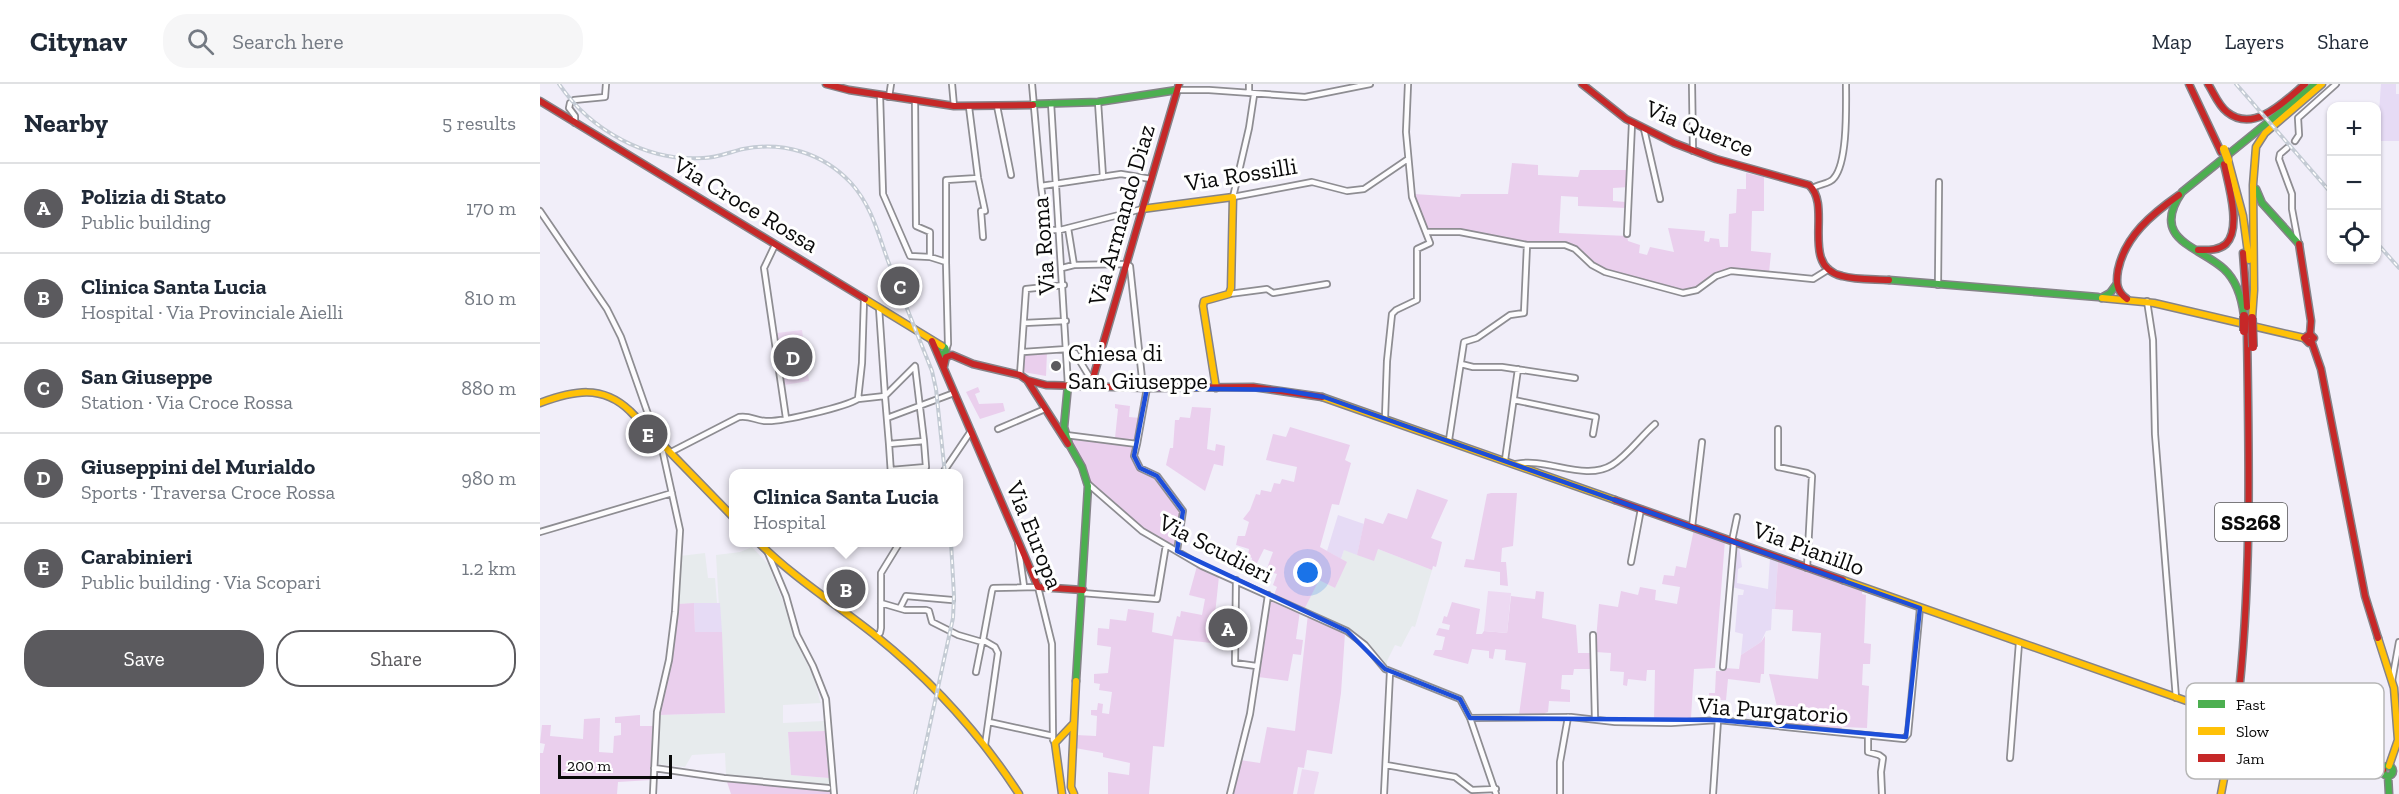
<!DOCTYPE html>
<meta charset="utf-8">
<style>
:root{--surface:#fff;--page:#f6f6f7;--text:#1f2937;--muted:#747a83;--line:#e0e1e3;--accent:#5b5a5e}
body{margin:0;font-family:"Zilla Slab",serif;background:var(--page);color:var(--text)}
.controls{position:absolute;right:18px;top:18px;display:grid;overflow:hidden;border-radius:12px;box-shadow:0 2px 4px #0004}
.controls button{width:54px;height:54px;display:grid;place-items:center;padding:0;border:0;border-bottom:2px solid var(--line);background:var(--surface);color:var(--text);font:30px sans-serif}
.scale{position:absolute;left:18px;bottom:15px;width:114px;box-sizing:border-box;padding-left:6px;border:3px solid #0a0a0a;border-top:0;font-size:16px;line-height:21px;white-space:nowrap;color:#0a0a0a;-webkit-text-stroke:4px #fff;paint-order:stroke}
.you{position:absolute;left:768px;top:489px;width:21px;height:21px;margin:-15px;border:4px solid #fff;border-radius:50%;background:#1a73e8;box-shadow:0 0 0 9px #1a73e833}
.badge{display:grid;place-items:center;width:39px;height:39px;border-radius:50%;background:var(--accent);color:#fff;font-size:20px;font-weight:700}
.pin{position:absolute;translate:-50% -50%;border:3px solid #fff;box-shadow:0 2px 6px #0006}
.popup{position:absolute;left:189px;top:385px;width:234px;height:78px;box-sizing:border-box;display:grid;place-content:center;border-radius:12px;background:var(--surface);filter:drop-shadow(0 2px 4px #0005);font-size:20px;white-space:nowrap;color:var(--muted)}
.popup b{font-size:22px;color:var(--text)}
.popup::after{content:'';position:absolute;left:50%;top:100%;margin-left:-12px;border:12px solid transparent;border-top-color:var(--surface)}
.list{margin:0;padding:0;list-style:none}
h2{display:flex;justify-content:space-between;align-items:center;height:78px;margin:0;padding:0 24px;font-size:26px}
h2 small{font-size:20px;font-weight:400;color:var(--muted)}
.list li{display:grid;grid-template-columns:39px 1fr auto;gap:18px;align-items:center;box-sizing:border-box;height:90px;padding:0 24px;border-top:2px solid var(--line)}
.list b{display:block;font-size:22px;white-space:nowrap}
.list p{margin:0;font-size:20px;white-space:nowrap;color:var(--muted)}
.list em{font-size:20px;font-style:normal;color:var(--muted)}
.actions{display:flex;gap:12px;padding:18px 24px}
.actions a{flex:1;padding:14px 0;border:2px solid var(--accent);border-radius:24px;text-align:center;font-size:21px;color:var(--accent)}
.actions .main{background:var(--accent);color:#fff}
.icon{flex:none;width:33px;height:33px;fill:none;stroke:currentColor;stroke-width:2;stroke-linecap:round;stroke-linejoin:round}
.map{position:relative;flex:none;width:1859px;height:710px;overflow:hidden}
header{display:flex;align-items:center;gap:36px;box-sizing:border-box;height:84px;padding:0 30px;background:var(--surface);border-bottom:2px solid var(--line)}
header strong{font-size:28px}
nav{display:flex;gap:33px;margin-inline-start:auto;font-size:21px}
.search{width:420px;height:54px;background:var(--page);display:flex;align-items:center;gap:15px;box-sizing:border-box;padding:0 21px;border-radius:24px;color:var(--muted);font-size:22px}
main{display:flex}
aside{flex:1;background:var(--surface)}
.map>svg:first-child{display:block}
</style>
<header>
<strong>Citynav</strong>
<div class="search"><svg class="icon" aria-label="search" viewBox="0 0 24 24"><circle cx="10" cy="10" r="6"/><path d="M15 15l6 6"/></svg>Search here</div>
<nav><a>Map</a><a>Layers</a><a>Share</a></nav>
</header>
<main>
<aside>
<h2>Nearby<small>5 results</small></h2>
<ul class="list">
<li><span class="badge">A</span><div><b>Polizia di Stato</b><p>Public building</p></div><em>170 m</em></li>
<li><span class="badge">B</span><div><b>Clinica Santa Lucia</b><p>Hospital · Via Provinciale Aielli</p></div><em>810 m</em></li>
<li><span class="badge">C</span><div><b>San Giuseppe</b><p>Station · Via Croce Rossa</p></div><em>880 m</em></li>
<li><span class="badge">D</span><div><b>Giuseppini del Murialdo</b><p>Sports · Traversa Croce Rossa</p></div><em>980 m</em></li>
<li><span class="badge">E</span><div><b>Carabinieri</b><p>Public building · Via Scopari</p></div><em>1.2 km</em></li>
</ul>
<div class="actions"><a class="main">Save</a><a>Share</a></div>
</aside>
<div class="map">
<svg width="1859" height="710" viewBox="0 0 1859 710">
<rect width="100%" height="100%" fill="#f1eef9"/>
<path fill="#e7ebed" d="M212 463 228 480 245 523 253 551 274 594 280 617 281 619 243 621V639L284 637 285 647 248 649 251 691 289 694 290 701 186 691 185 669 152 671 145 683 117 680 119 631 185 629 176 471 200 468Z
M838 465 892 486 875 543 872 542 861 563 855 561 847 577V581L812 546 765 524 779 495 795 504 806 478 801 475 804 466Z
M165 469 168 494H175L177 519 138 520 140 472Z"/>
<path fill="#e6dbf5" d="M1841 0H1856V10H1859V57H1837Z
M798 431 824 440 817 471 804 466 801 475 787 467Z
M1195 460 1199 462 1202 483 1198 485 1197 499 1228 505 1230 473 1238 475 1235 525H1232L1231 546 1226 547 1221 558 1201 571 1203 550 1195 548 1198 511H1203L1204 506 1192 503Z
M154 519H180L182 548 155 549Z"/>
<path fill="#eacfed" d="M972 79 998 81V91L1038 93 1040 86H1089V103L1073 104V117L1086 118V124L1038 122V113L1021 112 1019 149 1087 152 1088 157 1100 161 1099 169 1107 171 1110 163 1134 168 1128 144 1165 147 1164 157 1169 158 1170 154 1179 155 1180 163H1188L1189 130 1196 129 1197 105H1206V89L1224 93V127H1212L1211 167 1231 169 1229 189 1186 185 1152 205 1138 206 1071 187 1057 181 1040 165 1027 159H991L919 146 887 144 874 110 920 113 921 110H968Z
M507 268 506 292 483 288 484 271Z
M438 303 440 308 435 310 439 320 463 319 465 327 440 335 426 308Z
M575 320 590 322 589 333 601 334 596 357 575 354 578 325 575 324Z
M652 323 671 324 667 365 675 367 676 360 685 362 683 382 674 380 665 407 626 381 630 364H633L635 336H639L640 333 650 334Z
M750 343 810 361 805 376 811 379 799 421 792 420 780 463 807 478 795 504 779 496 765 524 734 511 737 503 733 501 737 490 726 487 733 468 724 465 717 479H711L712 474 708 472 709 465 696 461 698 452H705L709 438 703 435 710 426 716 410 720 411 721 406 731 408 734 399 740 400 742 395 754 398 757 383 726 376 733 350 746 353Z
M528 352 595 361 592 373 599 386 617 394 642 427 636 465 603 446 549 399Z
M877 405 908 416 891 454 902 458 896 483 893 482 892 486 838 465 834 477 817 471 825 434 843 440 848 429 867 435Z
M951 409H977L973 462 962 464 961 478H966L968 502 960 501V488L924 483 926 475 934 476 947 410Z
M1154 445 1185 456 1175 584 1154 585 1151 634 1114 635 1115 586H1107L1106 597 1088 595 1087 602 1083 601 1084 588 1070 587 1071 569 1055 568 1059 520 1078 523 1081 507 1098 511 1100 503 1116 506 1115 516 1137 520 1140 503 1122 500 1124 491 1134 492 1136 482 1146 484Z
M1238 475 1322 506V510L1326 511 1324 559 1331 560 1330 580H1323L1322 601 1329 602 1327 644 1302 643 1301 647 1241 639 1229 590 1278 595 1281 549 1252 547 1253 526 1235 525Z
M657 482 679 492 672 559 634 555 624 663 613 662 609 710H568V688L589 691 590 679 563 673V669L535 664 536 651 556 652 557 632 551 631V626H557L558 619 563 620 562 629 569 630 572 608 559 606 560 600 554 599V590L568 589 571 563 557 561 558 544 569 545 570 535 586 537 588 525 614 529 612 548 632 552 637 532 640 533 641 527 662 531 665 515 649 511Z
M996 507 1004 508 1002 534 1036 541 1038 569H1052V585H1034L1033 591H1022L1021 605 1030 606V618L1009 617 1008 628 1005 629 1004 632 979 631 986 579 965 576 966 566 955 565 953 575 949 574V567L932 565 928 580 893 571 895 566H902L905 553 896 551 899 544 909 546 910 541 902 539 904 532 907 533 912 518 940 525 936 550H942L944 547 967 549 971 512 995 515Z
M731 514 760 527 756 555 763 556 761 571 753 570 748 597 718 593Z
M154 519 155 548H182L185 629 119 631 133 563 138 520Z
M768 530 805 549 801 609 792 670 767 666 764 684 758 683 753 710H692L700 676 720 679 727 643 755 647Z
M1225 552 1224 590H1221L1220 599 1188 595 1186 616H1169V609H1175L1176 587H1184L1185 584 1199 585 1201 571 1221 558Z
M100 631V642H114L111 696 78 698 77 710H0V669H3L5 660 0 659 2 641H11L10 652 43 655 44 635 60 634 59 668 73 669 74 652 81 651V639H75V633Z
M285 647 289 694 251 691 248 648Z
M187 698 289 706 291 710H191Z"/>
<path fill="#edd9f2" d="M262 246 269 297 244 301 237 249Z
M948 507 971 509 967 549 944 547Z
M762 685 779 688 774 710H757Z"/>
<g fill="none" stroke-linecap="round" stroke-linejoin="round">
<path stroke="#ceccd5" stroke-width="4.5" stroke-dasharray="4.5 2" stroke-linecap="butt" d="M1747 64 1755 57"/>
<defs>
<path id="street" d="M412 0 414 22
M492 0 501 102 507 146H520L602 125
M1152 0 1153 67
M637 6H669L765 13 830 0
M709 9V0
M340 11 343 110 370 172 390 173 406 178 408 260 406 266
M714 11 709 44 693 113 772 98 807 107 824 105 868 75
M349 13 351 0
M375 16 376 142 390 148V173
M558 18 563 93
M511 19 528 301
M457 22 471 91
M429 23 438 94 445 127H441L443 153
M35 39V32L29 24 30 19 34 16 65 13 66 0
M1104 45 1120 115
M1755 57 1759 51 1758 34 1796 0
M1747 64 1740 70 1739 75 1752 110V125L1758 157
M501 102 581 90 611 95
M1273 104C1279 100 1290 100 1294 94 1308 78 1306 21 1306 0
M0 127 67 225 81 253 115 350
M528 144 534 181
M887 148H920L987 161H1025L1035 165 1052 181 1065 188 1143 209 1157 206 1176 192 1191 187 1273 195 1289 185
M1087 150 1092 39
M235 161 224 184 246 334
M406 178V96L438 94
M522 184 534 181 587 180 590 182 603 304
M1398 201 1399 98
M689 210 727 205 733 209 787 200
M1607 217 1613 256 1615 350 1636 614
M484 239 526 237
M483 268 527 265
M527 268 535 269 552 297
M921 280 933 283H962L1035 294
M375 282 384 357 349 360 345 312Z
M480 291 486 205 524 201
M318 315 345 312 339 224
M974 316 1056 333 1053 350
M347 334 414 309
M845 334 847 277 852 230 856 226 877 216V165L890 159 872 113 866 48 868 0
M458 345 505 325
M1238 345V383L1267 389 1272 392 1267 484
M526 351 597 360 594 372 600 384 617 392 643 427 637 467
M909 356 924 258 937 254 970 231 984 229 987 161
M349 360 351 390
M597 360 607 304
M131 368 199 333C210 331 216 337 226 337 242 338 305 323 318 315L322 279 324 215
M965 376 978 285
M976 380C1006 373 1045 398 1072 381 1088 371 1100 353 1115 340
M351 386 386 383 384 357
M402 390 431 347
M547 399 602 447 662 482 807 547 825 561 845 585 920 615 930 634 956 710
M1152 443 1162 358
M0 448 132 409
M1192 457 1197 433
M478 459 484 502
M228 469 246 512 257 551 273 582 286 615 294 710
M1091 478 1101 425
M696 496 695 579 716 582
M542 509 617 515 626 461
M341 519 365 526H386L389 527 392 538 418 551 442 558
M360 524 366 512 412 516
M1053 551 1055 635
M336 552 340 549 341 544V489L360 458
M1183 583 1194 457
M436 588 442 558
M1852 597 1859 558
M930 634 1031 633 1075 638 1131 639 1178 636 1364 655 1368 650 1380 524
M449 638 513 652
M1328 652V668L1339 671 1343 674 1341 688 1342 710
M445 661 458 569 455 563 443 556 452 507 453 504 498 503 512 560 513 656 515 659
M1470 674 1479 559
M846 681 915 693 932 706 956 705
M114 684 184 694 288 704
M113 710 117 628 129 576 135 528 140 446 121 360
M690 710 710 630 728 511
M844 710 850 588
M1020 710V678L1028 633
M1173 710 1178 636"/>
<path id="fast" d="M493 20 558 18 637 6
M1716 105 1722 119 1759 160
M1349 196 1558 213
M1561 214 1570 209 1576 201
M1704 232C1702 215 1697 197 1684 185 1659 162 1609 156 1642 108L1775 0
M398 266a4 4 0 1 1 8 0a4 4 0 1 1-8 0Z
M528 301 524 343 529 360 542 383 548 402 536 597
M1843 687a5 5 0 1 1 10 0a5 5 0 1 1-10 0Z
M1848 692 1849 710"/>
<path id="slow" d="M1688 76 1703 132 1709 176
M602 125 693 113 691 204 689 210 664 217 663 222 676 304
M1562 214 1614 219 1764 254
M325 215 402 262
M1712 234 1714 206 1713 101 1716 63 1725 49 1782 0
M782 313 1075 416
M0 319C33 307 62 300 90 327L194 434
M218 458C254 494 296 520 336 552 392 597 440 650 479 710
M1303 496 1678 628
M1838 554 1854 604 1858 656 1849 682
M522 710 515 659 533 640
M534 710 531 703 536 597
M1681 710 1694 642"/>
<path id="jam" d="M286 0 309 6 414 22 493 21
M1042 0 1086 35 1134 59 1176 75 1269 101C1293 122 1259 182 1302 192 1316 196 1334 195 1349 196
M1649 0 1681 68
M1668 0C1674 9 1678 21 1687 28 1714 50 1745 17 1765 0
M0 17 325 215
M1759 160 1771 237 1770 250 1774 254 1769 259 1764 254 1770 250
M1658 166C1667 166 1678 167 1686 160 1702 144 1688 99 1684 80
M1703 169 1707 223
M1587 215C1576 207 1576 198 1578 186 1585 152 1612 130 1639 111
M392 257 498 503 543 506
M1772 259 1781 285 1825 512 1838 554
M404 282 406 273 412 271 433 280 480 291 487 296 506 301 607 304 713 303 782 313
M487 296 528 360
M551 301 639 0
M1075 416 1303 496
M1697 626C1712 500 1709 375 1707 248
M1678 628 1843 686"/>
</defs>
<use href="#street" stroke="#8e8d92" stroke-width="8"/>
<use href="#fast" stroke="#858388" stroke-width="9"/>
<use href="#slow" stroke="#858388" stroke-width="9"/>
<use href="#jam" stroke="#858388" stroke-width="9"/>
<use href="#street" stroke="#fdfcfe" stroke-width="4.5"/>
<use href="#fast" stroke="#4caf50" stroke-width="6"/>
<use href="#slow" stroke="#ffc107" stroke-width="6"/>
<use href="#jam" stroke="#c62828" stroke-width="6"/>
<defs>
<path id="rail" d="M19 0C50 46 107 78 163 74 177 74 190 68 203 65 243 57 283 69 311 99 331 121 338 149 348 177 363 214 377 250 392 287L396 305 405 390
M1696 0 1792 110
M1836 158 1859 184
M375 710 413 534 414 512 411 458"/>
</defs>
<use href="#rail" stroke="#c4cbd4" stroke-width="4"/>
<use href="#rail" stroke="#fff" stroke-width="1.5" stroke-dasharray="4.5" stroke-linecap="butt"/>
<defs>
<path id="slow-bridge" d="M1684 65 1688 76
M1699 643 1702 627"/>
<path id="jam-bridge" d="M1704 232V247
M1712 234 1713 263"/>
</defs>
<use href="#slow-bridge" stroke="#7b7a7f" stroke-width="10" stroke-linecap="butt"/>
<use href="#jam-bridge" stroke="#7b7a7f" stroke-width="10" stroke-linecap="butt"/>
<use href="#slow-bridge" stroke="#ffc107" stroke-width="8"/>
<use href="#jam-bridge" stroke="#c62828" stroke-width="8"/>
</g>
<path fill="none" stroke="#1d4ed8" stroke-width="4.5" stroke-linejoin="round" d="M607 304 742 306 784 313 1380 524 1366 653 1178 636 930 634 920 615 845 585 807 547 637 467 643 427 617 392 600 384 594 372Z"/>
<circle fill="#5b5a5e" stroke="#fff" stroke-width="2" cx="516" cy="282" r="6"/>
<g text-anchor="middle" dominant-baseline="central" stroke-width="6" stroke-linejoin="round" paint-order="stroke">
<rect fill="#fff" stroke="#545454" stroke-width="1.5" x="1675" y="419" width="72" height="38" rx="4.5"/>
<g font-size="22" font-weight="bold" fill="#0a0a0a">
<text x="1711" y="438">SS268</text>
</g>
<g font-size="24" fill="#0a0a0a" stroke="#fff">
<text transform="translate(1160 44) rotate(22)">Via Querce</text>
<text transform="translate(701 90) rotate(-9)">Via Rossilli</text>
<text transform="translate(206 120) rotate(31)">Via Croce Rossa</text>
<text transform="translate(581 131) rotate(-74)">Via Armando Diaz</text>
<text transform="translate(503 162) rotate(-94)">Via Roma</text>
<text transform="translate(495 451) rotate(68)">Via Europa</text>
<text transform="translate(676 464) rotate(27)">Via Scudieri</text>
<text transform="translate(1269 464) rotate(20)">Via Pianillo</text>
<text transform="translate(1233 626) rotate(4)">Via Purgatorio</text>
</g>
<g font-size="24" fill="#0a0a0a" stroke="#fff" text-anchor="start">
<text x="528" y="268">Chiesa di<tspan x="528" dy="28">San Giuseppe</tspan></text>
</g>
</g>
<rect x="1646" y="599" width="198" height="96" rx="9" fill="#fff" stroke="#b6b6b6" stroke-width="1.5"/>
<rect x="1658" y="616" width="27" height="8" fill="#4caf50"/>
<rect x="1658" y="643" width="27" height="8" fill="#ffc107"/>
<rect x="1658" y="670" width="27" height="8" fill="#c62828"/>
<g font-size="16" fill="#0a0a0a">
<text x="1696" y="626">Fast</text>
<text x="1696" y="653">Slow</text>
<text x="1696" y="680">Jam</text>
</g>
</svg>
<div class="controls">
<button>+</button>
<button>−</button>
<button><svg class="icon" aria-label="locate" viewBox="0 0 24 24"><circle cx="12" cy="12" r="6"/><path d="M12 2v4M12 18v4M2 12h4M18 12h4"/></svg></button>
</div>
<div class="scale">200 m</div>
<div class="you"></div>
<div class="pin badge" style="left:688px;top:544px">A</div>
<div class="pin badge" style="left:306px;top:505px">B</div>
<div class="popup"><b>Clinica Santa Lucia</b>Hospital</div>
<div class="pin badge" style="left:360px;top:202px">C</div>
<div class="pin badge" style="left:253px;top:273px">D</div>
<div class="pin badge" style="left:108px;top:350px">E</div>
</div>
</main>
